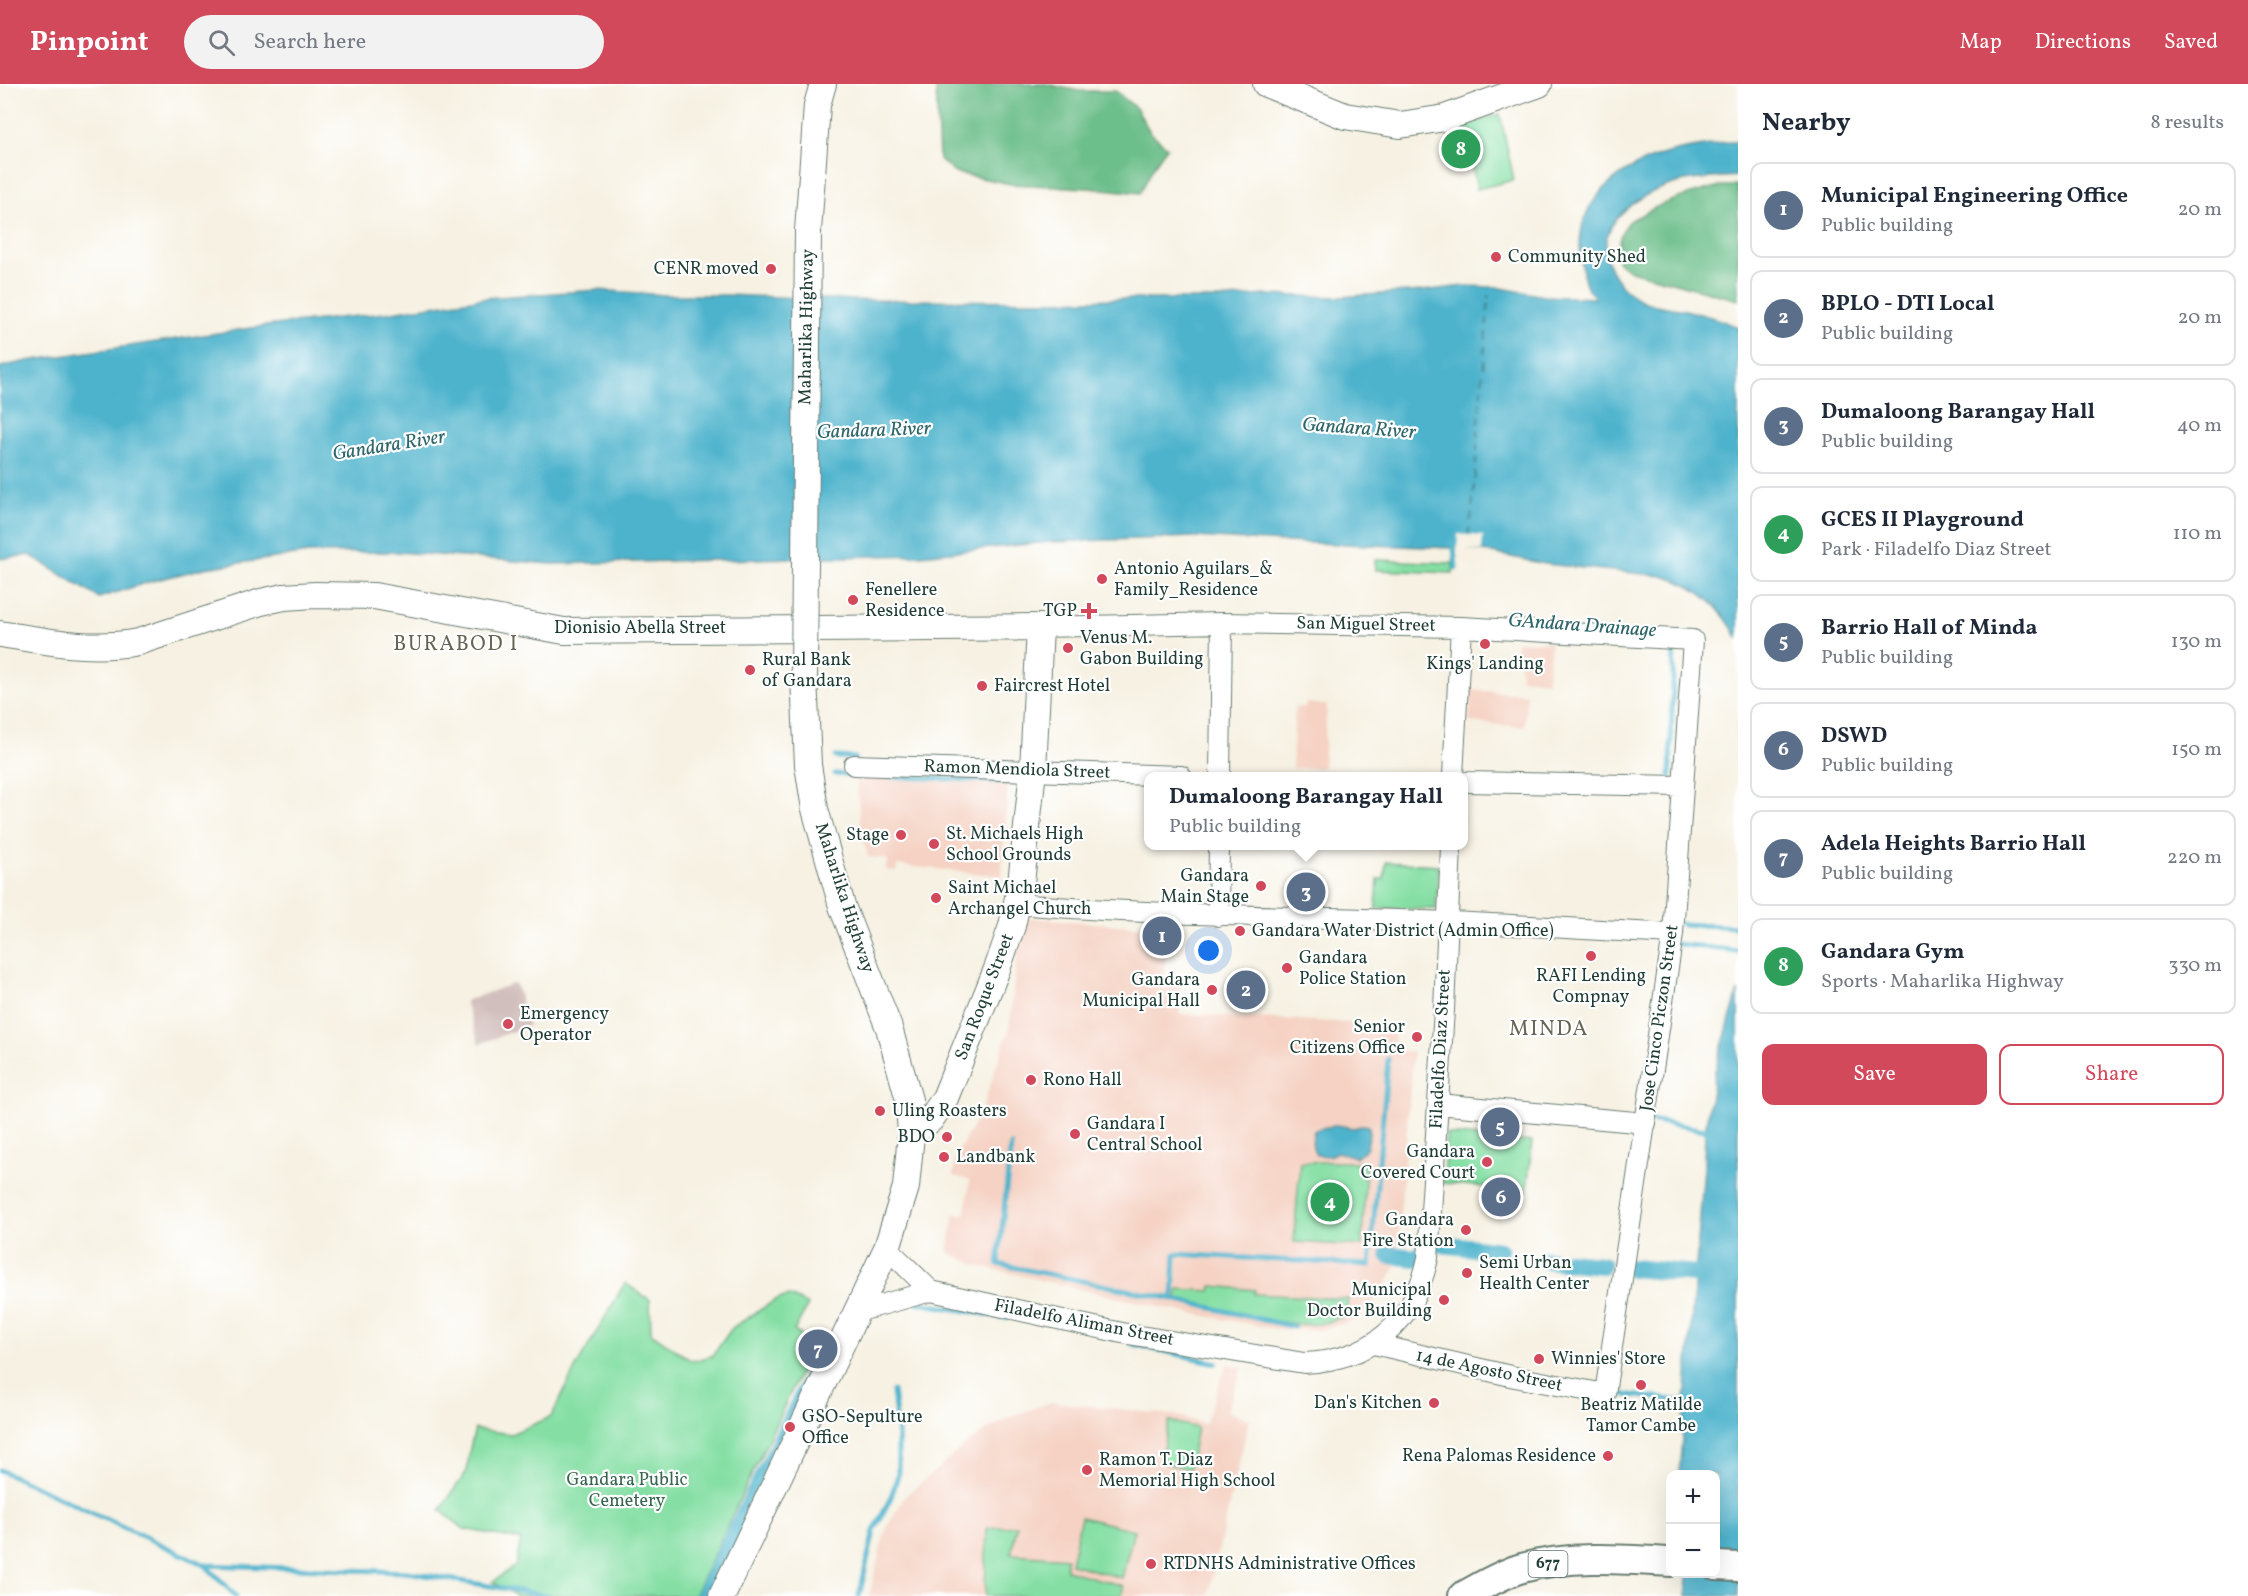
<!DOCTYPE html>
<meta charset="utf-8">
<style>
:root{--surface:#fff;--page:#f2f2f3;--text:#1f2937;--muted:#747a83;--line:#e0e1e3;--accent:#d1495b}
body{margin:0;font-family:Vollkorn,serif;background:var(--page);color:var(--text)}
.controls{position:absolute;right:18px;bottom:18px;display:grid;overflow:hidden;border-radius:12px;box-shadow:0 6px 24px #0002}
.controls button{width:54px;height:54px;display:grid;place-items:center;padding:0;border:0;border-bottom:2px solid var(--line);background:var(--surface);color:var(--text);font:30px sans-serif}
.you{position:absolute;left:1209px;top:867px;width:21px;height:21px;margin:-15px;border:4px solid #fff;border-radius:50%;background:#1a73e8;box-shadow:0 0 0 9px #1a73e833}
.badge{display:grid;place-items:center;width:39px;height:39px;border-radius:50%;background:var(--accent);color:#fff;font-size:20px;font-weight:700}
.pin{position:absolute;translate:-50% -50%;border:3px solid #fff;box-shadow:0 2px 6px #0006}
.popup{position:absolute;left:1144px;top:688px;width:324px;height:78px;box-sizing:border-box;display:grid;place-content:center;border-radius:12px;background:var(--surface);filter:drop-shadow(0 2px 4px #0005);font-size:20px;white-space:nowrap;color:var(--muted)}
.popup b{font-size:22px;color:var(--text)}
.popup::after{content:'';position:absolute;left:50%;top:100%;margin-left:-12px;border:12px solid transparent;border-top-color:var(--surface)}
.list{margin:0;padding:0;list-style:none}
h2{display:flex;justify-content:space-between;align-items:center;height:78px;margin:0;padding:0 24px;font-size:26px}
h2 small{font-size:20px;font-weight:400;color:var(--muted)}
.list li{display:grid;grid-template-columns:39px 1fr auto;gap:18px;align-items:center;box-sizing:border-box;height:96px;margin:0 12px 12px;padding:0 12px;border:2px solid var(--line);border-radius:12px}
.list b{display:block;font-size:22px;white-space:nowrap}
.list p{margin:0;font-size:20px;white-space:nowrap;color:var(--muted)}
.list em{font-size:20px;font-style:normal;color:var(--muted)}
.actions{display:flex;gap:12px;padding:18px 24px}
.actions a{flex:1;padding:14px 0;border:2px solid var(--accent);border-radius:12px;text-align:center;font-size:21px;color:var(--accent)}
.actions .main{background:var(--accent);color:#fff}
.icon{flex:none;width:33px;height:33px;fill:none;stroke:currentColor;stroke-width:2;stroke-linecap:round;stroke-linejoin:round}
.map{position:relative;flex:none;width:1738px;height:1512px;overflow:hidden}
header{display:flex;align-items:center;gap:36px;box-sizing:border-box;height:84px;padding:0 30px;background:var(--accent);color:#fff}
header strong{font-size:28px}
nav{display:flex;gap:33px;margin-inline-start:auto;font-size:21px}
.search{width:420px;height:54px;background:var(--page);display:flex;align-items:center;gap:15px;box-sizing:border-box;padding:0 21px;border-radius:33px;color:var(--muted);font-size:22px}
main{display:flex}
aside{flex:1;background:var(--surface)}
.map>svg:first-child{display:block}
</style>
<header>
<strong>Pinpoint</strong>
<div class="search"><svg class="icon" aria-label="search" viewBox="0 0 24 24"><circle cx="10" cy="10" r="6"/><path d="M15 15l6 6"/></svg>Search here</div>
<nav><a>Map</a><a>Directions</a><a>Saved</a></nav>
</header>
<main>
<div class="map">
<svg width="1738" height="1512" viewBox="0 0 1738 1512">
<rect width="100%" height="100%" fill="#fff"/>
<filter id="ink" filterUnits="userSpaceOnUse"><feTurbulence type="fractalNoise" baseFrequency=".0167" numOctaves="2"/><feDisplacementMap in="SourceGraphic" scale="12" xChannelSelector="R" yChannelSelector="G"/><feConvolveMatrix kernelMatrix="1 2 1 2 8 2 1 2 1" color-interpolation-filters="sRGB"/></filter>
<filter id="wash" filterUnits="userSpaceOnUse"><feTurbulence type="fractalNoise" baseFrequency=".008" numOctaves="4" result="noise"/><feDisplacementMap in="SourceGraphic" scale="24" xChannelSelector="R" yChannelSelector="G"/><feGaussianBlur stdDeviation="1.35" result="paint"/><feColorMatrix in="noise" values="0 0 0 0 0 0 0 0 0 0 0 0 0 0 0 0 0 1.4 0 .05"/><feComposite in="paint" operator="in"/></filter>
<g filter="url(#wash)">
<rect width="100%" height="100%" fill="#f6f1e2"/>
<path fill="#f5d2c3" d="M1516 557 1551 558 1547 597 1521 594 1520 579 1516 573Z
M1471 606 1527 610 1524 643 1469 638Z
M1306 619 1327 621 1323 684H1292L1295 623H1305Z
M856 694 1008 700 1001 803V792L897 781 896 787 886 786 887 775 868 773 861 746Z
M1021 833 1157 844 1156 865H1166L1164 895 1180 896V930L1395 941 1394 966 1413 968 1396 1182 1383 1206 1368 1225 1352 1237 1319 1246 1276 1245 1168 1225 978 1182 948 1168 954 1130H965L970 1096 953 1092 956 1071 981 1028 1009 945Z
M1227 1280 1242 1284 1227 1327 1249 1336 1208 1512H869L885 1447 905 1412 967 1360 989 1345 1012 1332 1052 1318 1175 1331 1205 1340Z"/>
<path fill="#d1bfbd" d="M515 899 529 941 479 960 465 917Z"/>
<path fill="#85dfa4" stroke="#528e6c" stroke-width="1.5" d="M1500 30 1514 96 1477 105 1464 41Z
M1375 476 1453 479V489L1376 486Z
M1386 778 1439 781 1436 825 1376 824 1378 795H1384Z
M1446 1050 1532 1058 1527 1107 1443 1099Z
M1300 1078H1366L1362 1162 1294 1158Z
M625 1199 650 1216 651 1249 692 1277 712 1272 732 1244 777 1215 790 1212 808 1221 794 1247 810 1256 804 1270 808 1272 694 1512H517L493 1498 516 1481 521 1456 464 1445 440 1426 467 1387 470 1364 475 1345 511 1350 551 1333 576 1283Z
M1212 1202 1255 1206 1254 1210 1348 1215 1347 1223 1351 1229C1340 1234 1331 1238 1320 1240 1282 1244 1216 1223 1177 1214L1178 1205 1211 1207Z
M1169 1337 1197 1344 1189 1385 1160 1378Z
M1081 1433 1134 1446 1122 1494 1071 1480Z
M1017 1442 1011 1470 1067 1474 1066 1486 1123 1502 1122 1512H985L987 1444Z"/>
<path fill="#6cbe8a" stroke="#467e5f" stroke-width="1.5" d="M940 0H1046L1079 7H1115L1136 24 1150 48 1167 63 1155 80 1140 109 1102 105 1011 100 955 89 939 75 936 6Z
M1720 102H1738V216L1631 187 1618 178C1617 164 1618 148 1629 138 1633 134 1640 132 1645 129 1669 115 1694 109 1720 102Z"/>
<path fill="#4eb3cc" stroke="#367880" stroke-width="1.5" d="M1730 58H1738V92C1716 94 1691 94 1670 101 1639 111 1598 137 1607 174 1610 191 1625 208 1641 216 1653 223 1672 223 1685 226 1703 230 1721 236 1738 243V555C1722 523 1697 501 1662 492L1545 480 1482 467 1454 464 1284 458 1195 453 1050 458 920 471 552 480 397 468 309 469 205 484 149 498 99 514 30 471 0 475V283L27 277 265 242 385 229 484 214 597 206 666 211H726L855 216 1061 217 1114 215H1217L1266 211 1339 213 1421 207 1464 202 1496 203 1544 212 1595 214C1593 210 1589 207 1587 203 1583 194 1582 184 1581 175 1574 124 1608 92 1653 74 1676 65 1704 62 1730 58Z
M1738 907V1512H1687L1688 1490H1716V1390H1679L1704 1083 1705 1047 1715 987Z
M1337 1041 1353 1044 1366 1041 1369 1043C1369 1057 1369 1067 1356 1073L1337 1068 1329 1072 1316 1071C1311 1062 1312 1056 1314 1047 1322 1042 1329 1044 1337 1041Z"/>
<path fill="#f6f1e2" d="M1458 450 1483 452 1482 467 1457 466Z"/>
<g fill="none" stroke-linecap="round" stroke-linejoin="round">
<path stroke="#4eb3cc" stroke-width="5" d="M1454 464 1456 484
M1668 563H1674L1670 694
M836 673 855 674
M835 690 1016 698
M1681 840 1738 843
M1677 860 1738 867
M1650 1036 1710 1047
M1011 1061 998 1180 1173 1215 1294 1243
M1173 1215 1175 1170 1370 1181 1388 975
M919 1219 1007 1234
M1133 1260 1216 1279
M1613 1309 1689 1318
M0 1386 205 1481 407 1488 549 1512
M205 1481 236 1512
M859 1512 874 1447 891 1413 898 1391V1351L893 1307"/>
<path stroke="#4eb3cc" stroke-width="18" d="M1442 1160 1500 1167
M1389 1171 1416 1174 1420 1171
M1545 1176 1602 1181
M1632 1184 1695 1190H1738
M704 1512 815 1288"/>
<path stroke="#2f6669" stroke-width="1.5" stroke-dasharray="8 6" stroke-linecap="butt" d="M1468 451 1472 428 1489 211"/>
</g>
</g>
<g filter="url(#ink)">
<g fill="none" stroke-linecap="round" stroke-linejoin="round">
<defs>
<path id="minor" d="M1040 543 1222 539 1461 543 1693 556 1673 850 1605 1310 1515 1293 1374 1260
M854 681 1181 692
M1220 692 1222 539
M1453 692 1461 543
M1464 698 1683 702
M1017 820C1161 832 1305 832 1449 838 1524 841 1598 846 1673 850
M1218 832 1219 762
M1438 1020 1646 1039
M887 1164 931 1207
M856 1228 931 1207 1122 1249 1304 1279C1370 1276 1414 1240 1428 1174L1444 926 1451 762"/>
<path id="major" d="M1266 0 1345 32 1400 41 1445 34 1539 0
M808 147 817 21 823 0
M0 550C47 557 90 567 138 558L261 518 284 513 315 511 374 512 564 547 1040 543 1033 686 1021 799 1012 842 997 885 945 1014 931 1035 911 1051
M722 1512 887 1164 906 1103 911 1051 909 1016 889 944 842 822 815 725 808 681 804 593"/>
<path id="highway" d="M1716 1482 1738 1483
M1463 1512C1482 1502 1501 1490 1522 1484 1570 1471 1622 1475 1670 1478"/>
</defs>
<use href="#minor" stroke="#6a7c71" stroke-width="22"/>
<use href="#major" stroke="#6a7c71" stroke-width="28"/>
<use href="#highway" stroke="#6a7c71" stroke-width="32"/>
<use href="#minor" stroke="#fff" stroke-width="20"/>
<use href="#major" stroke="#fff" stroke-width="26"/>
<use href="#highway" stroke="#fff" stroke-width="28"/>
<defs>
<path id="major-bridge" d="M804 593 808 147"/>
</defs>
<use href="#major-bridge" stroke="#6a7c71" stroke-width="28" stroke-linecap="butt"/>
<use href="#major-bridge" stroke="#fff" stroke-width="26"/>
</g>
</g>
<g fill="#d1495b" stroke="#fff" stroke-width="2">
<circle cx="1496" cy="173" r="6"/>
<circle cx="771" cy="185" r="6"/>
<circle cx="1102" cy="495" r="6"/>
<circle cx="853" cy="516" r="6"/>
<path d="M1086 518h6v6h6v6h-6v6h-6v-6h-6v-6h6z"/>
<circle cx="1485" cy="560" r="6"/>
<circle cx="1068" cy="564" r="6"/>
<circle cx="750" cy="586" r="6"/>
<circle cx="982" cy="602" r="6"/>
<circle cx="901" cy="751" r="6"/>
<circle cx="934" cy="760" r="6"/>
<circle cx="1261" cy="802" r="6"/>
<circle cx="936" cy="814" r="6"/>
<circle cx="1240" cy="847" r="6"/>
<circle cx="1591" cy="872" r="6"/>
<circle cx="1287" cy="884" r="6"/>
<circle cx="1212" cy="906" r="6"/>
<circle cx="508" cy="940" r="6"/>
<circle cx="1417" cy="953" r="6"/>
<circle cx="1031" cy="996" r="6"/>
<circle cx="880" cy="1027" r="6"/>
<circle cx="1075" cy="1050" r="6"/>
<circle cx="947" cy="1053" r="6"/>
<circle cx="944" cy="1073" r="6"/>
<circle cx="1487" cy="1078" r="6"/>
<circle cx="1466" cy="1146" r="6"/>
<circle cx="1467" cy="1189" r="6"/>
<circle cx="1444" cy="1216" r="6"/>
<circle cx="1539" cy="1275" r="6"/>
<circle cx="1641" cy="1301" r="6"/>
<circle cx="1434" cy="1319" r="6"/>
<circle cx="790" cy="1343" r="6"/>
<circle cx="1608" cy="1372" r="6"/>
<circle cx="1087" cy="1386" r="6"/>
<circle cx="1151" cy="1480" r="6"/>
</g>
<g text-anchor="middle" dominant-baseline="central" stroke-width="4.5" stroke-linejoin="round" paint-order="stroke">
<rect fill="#fff" stroke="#627771" stroke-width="1.5" x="1528.5" y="1467" width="39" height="26" rx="4.5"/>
<g font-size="16" font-weight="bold" fill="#1f3d34">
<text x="1548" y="1480">677</text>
</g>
<g font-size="18" fill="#1f3d34" stroke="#fff" text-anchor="start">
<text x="1508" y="173">Community Shed</text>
<text x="759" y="185" text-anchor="end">CENR moved</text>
<text x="1114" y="485">Antonio Aguilars_&amp;<tspan x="1114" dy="21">Family_Residence</tspan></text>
<text x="865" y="506">Fenellere<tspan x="865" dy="21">Residence</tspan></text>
<text x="1077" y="527" text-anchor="end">TGP</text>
<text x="1080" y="554">Venus M.<tspan x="1080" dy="21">Gabon Building</tspan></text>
<text x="762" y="576">Rural Bank<tspan x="762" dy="21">of Gandara</tspan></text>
<text x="1485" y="580" text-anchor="middle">Kings' Landing</text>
<text x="994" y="602">Faircrest Hotel</text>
<text x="946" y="750">St. Michaels High<tspan x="946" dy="21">School Grounds</tspan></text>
<text x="889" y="751" text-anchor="end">Stage</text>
<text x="1249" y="792" text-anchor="end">Gandara<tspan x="1249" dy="21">Main Stage</tspan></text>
<text x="948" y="804">Saint Michael<tspan x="948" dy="21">Archangel Church</tspan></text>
<text x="1252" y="847">Gandara Water District (Admin Office)</text>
<text x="1299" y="874">Gandara<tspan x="1299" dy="21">Police Station</tspan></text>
<text x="1591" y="892" text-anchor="middle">RAFI Lending<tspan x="1591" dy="21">Compnay</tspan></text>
<text x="1200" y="896" text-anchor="end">Gandara<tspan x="1200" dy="21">Municipal Hall</tspan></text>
<text x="520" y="930">Emergency<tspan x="520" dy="21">Operator</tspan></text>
<text x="1405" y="943" text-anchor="end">Senior<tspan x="1405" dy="21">Citizens Office</tspan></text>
<text x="1043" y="996">Rono Hall</text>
<text x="892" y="1027">Uling Roasters</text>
<text x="1087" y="1040">Gandara I<tspan x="1087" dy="21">Central School</tspan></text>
<text x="935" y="1053" text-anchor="end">BDO</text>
<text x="1475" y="1068" text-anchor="end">Gandara<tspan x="1475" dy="21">Covered Court</tspan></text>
<text x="956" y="1073">Landbank</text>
<text x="1454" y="1136" text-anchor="end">Gandara<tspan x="1454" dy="21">Fire Station</tspan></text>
<text x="1479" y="1179">Semi Urban<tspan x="1479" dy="21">Health Center</tspan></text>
<text x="1432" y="1206" text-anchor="end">Municipal<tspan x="1432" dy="21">Doctor Building</tspan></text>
<text x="1551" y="1275">Winnies' Store</text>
<text x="1422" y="1319" text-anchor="end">Dan's Kitchen</text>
<text x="1641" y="1321" text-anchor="middle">Beatriz Matilde<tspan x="1641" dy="21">Tamor Cambe</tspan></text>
<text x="802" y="1333">GSO-Sepulture<tspan x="802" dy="21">Office</tspan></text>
<text x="1596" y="1372" text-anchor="end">Rena Palomas Residence</text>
<text x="1099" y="1376">Ramon T. Diaz<tspan x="1099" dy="21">Memorial High School</tspan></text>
<text x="1163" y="1480">RTDNHS Administrative Offices</text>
</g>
<g font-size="18" fill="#1f3d34" stroke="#fff">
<text transform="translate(807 243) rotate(-89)">Maharlika Highway</text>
<text transform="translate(1366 541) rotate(1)">San Miguel Street</text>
<text x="640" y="544">Dionisio Abella Street</text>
<text transform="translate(1017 686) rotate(2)">Ramon Mendiola Street</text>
<text transform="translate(844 814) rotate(72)">Maharlika Highway</text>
<text transform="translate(985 913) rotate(-69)">San Roque Street</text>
<text transform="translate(1660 934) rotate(-82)">Jose Cinco Piczon Street</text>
<text transform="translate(1441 965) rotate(-87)">Filadelfo Diaz Street</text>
<text transform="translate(1084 1239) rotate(11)">Filadelfo Aliman Street</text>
<text transform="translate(1489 1287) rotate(12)">14 de Agosto Street</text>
</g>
<g font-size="18" fill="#386650" stroke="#fff">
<text x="627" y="1396">Gandara Public<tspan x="627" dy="21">Cemetery</tspan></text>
</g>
<g font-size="20" font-style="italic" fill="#2f6669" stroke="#fff">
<text transform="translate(1359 345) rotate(4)">Gandara River</text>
<text transform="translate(874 347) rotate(-2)">Gandara River</text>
<text transform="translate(389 362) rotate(-9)">Gandara River</text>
<text transform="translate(1582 542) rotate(4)">GAndara Drainage</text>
</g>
<g font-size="21" letter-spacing="1.5" fill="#696553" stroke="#fff">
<text x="456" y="560">BURABOD I</text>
<text x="1549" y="945">MINDA</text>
</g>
</g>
</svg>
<div class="controls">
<button>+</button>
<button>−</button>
</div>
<div class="you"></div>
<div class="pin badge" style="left:1162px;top:852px;background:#5c6f8a">1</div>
<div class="pin badge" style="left:1246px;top:906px;background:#5c6f8a">2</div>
<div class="pin badge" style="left:1306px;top:808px;background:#5c6f8a">3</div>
<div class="popup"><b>Dumaloong Barangay Hall</b>Public building</div>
<div class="pin badge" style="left:1330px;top:1118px;background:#2e9e5b">4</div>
<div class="pin badge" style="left:1500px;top:1043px;background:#5c6f8a">5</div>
<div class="pin badge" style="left:1501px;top:1113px;background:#5c6f8a">6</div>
<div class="pin badge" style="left:818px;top:1265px;background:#5c6f8a">7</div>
<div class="pin badge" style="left:1461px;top:65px;background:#2e9e5b">8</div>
</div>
<aside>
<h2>Nearby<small>8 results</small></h2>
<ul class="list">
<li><span class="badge" style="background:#5c6f8a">1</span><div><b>Municipal Engineering Office</b><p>Public building</p></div><em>20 m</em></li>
<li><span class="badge" style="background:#5c6f8a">2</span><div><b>BPLO - DTI Local</b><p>Public building</p></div><em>20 m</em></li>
<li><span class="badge" style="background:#5c6f8a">3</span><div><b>Dumaloong Barangay Hall</b><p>Public building</p></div><em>40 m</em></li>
<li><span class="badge" style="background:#2e9e5b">4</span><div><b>GCES II Playground</b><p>Park · Filadelfo Diaz Street</p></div><em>110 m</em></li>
<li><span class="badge" style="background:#5c6f8a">5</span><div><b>Barrio Hall of Minda</b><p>Public building</p></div><em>130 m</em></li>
<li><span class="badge" style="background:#5c6f8a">6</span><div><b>DSWD</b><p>Public building</p></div><em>150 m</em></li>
<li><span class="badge" style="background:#5c6f8a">7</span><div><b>Adela Heights Barrio Hall</b><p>Public building</p></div><em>220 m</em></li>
<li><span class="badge" style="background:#2e9e5b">8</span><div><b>Gandara Gym</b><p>Sports · Maharlika Highway</p></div><em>330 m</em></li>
</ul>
<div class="actions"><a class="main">Save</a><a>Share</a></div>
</aside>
</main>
